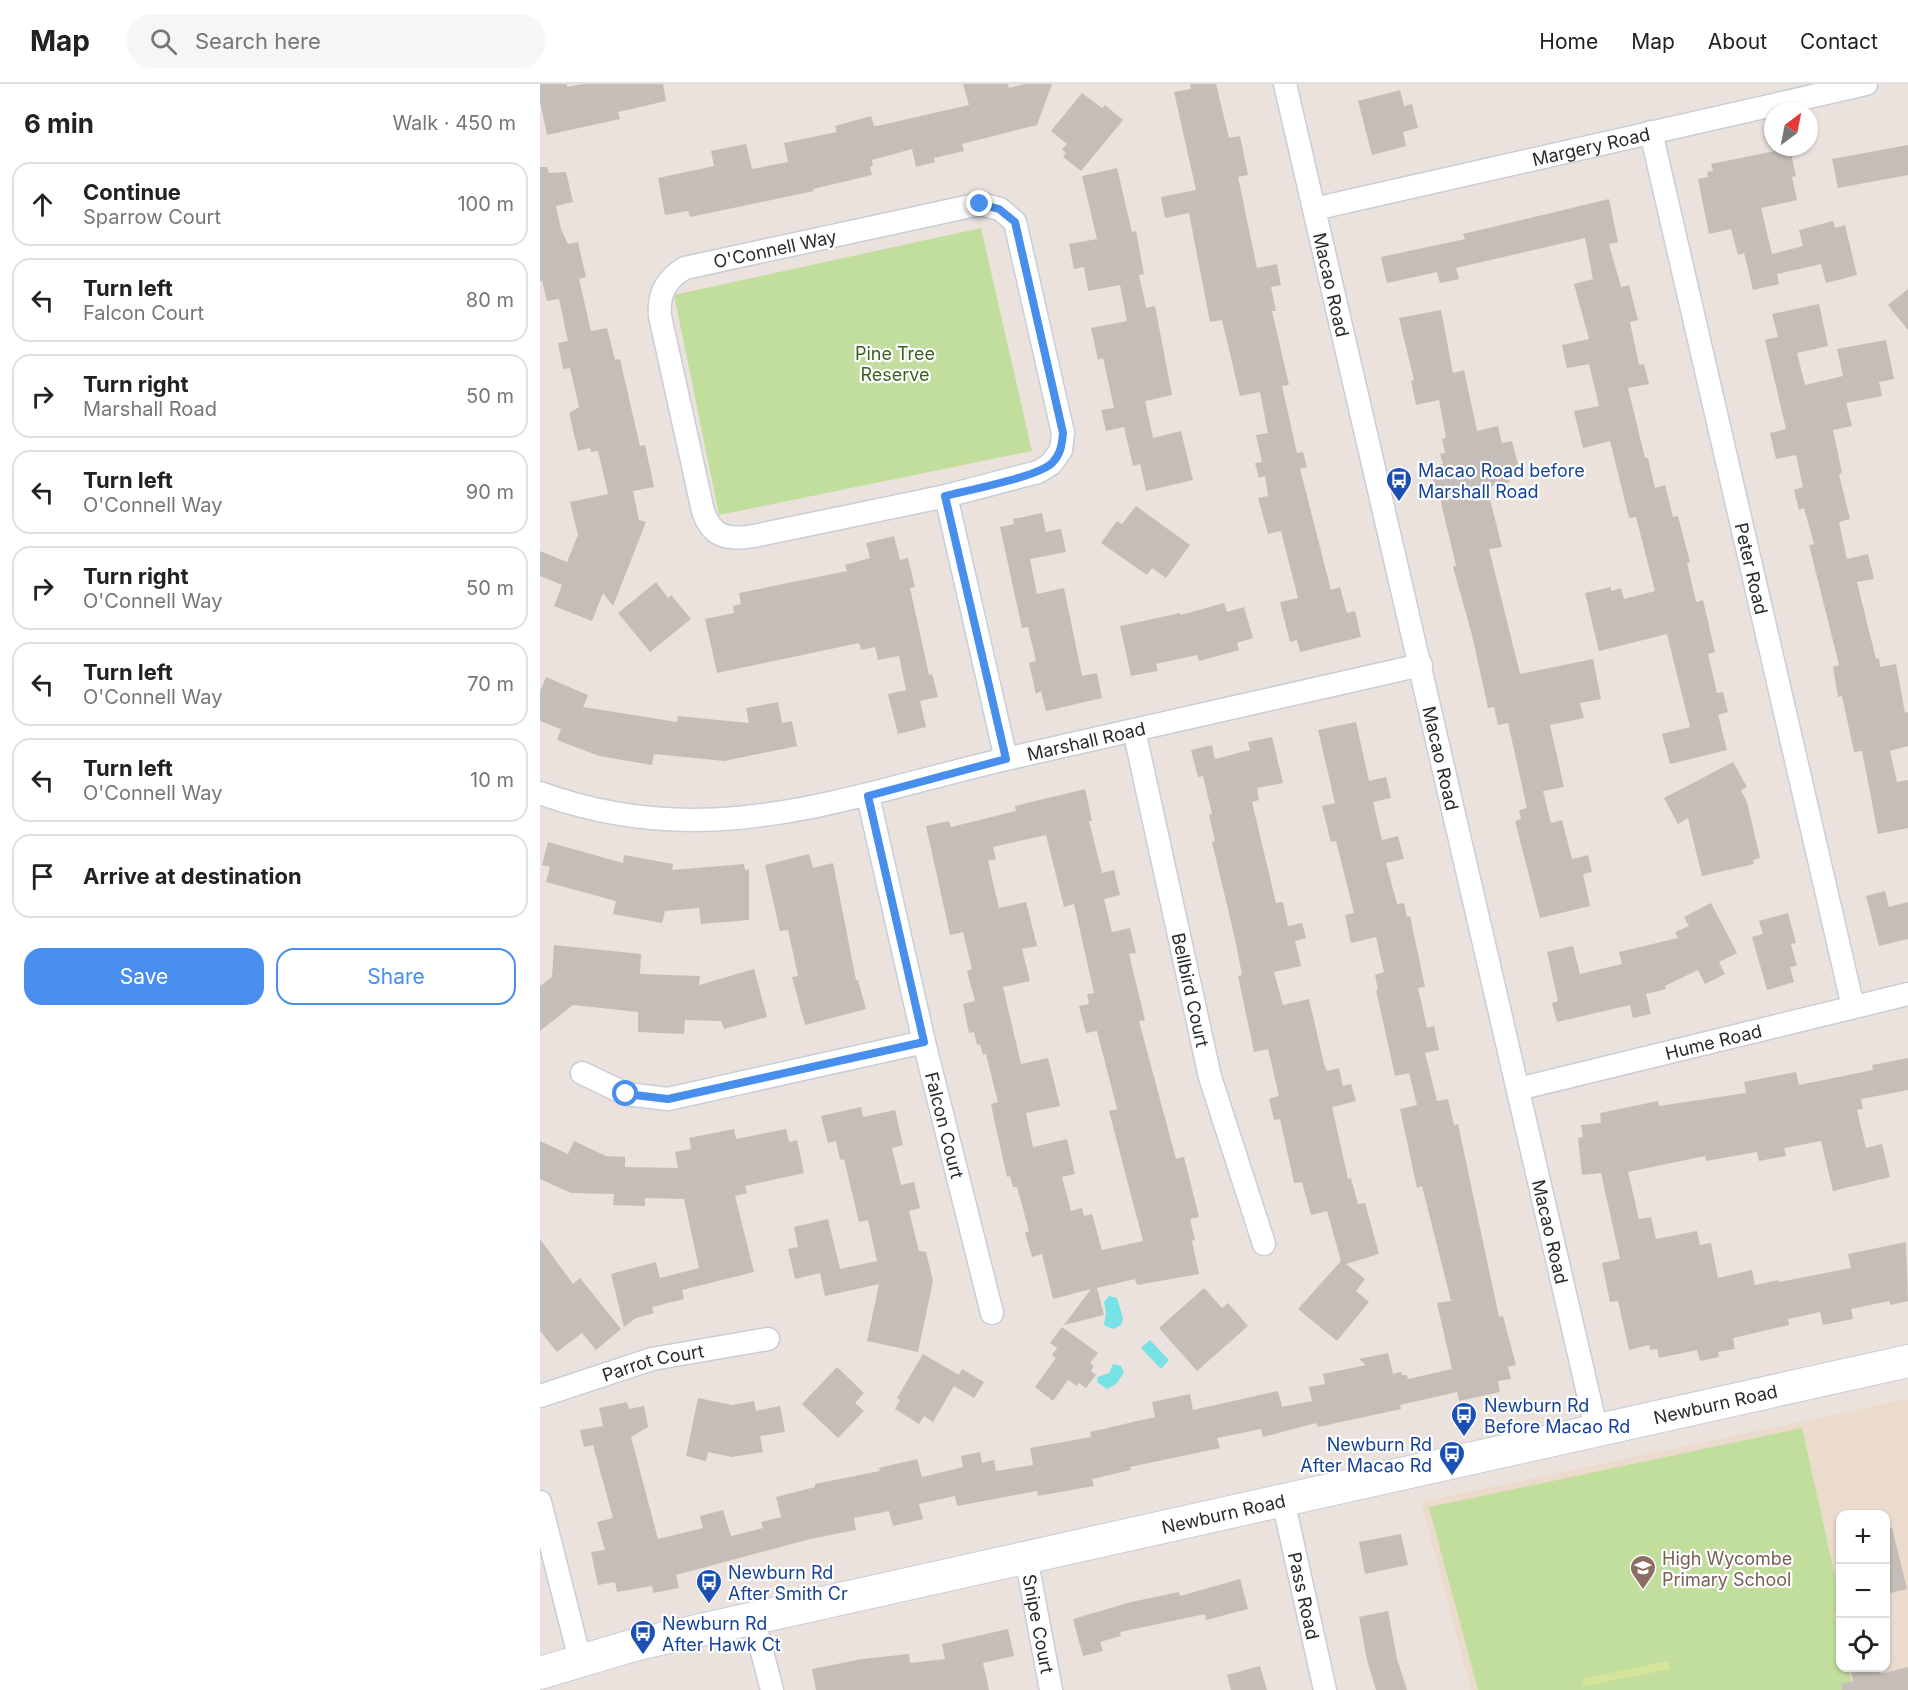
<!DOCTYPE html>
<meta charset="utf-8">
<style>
:root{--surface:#fff;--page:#f6f6f6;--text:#222;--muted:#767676;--line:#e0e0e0;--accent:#488eec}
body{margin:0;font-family:Inter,sans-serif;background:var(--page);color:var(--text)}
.controls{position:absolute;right:18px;bottom:18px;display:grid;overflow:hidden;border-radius:12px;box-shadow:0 2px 4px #0004}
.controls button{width:54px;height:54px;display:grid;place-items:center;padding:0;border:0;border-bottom:2px solid var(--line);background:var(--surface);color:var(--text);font:30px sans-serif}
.compass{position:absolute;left:1224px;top:18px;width:54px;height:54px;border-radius:50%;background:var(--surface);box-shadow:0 2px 4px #0004;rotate:32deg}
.stop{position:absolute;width:18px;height:18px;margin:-14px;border:4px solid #488eec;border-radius:50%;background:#fff}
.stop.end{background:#488eec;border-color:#fff;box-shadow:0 2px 6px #0008}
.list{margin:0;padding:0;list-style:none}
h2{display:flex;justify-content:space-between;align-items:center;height:78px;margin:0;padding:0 24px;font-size:26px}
h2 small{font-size:20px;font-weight:400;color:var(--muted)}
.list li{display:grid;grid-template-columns:39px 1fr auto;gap:18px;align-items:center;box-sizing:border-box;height:84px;margin:0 12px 12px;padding:0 12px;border:2px solid var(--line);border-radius:18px}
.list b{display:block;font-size:22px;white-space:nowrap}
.list p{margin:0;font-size:20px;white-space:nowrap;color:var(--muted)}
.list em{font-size:20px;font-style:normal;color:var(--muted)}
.actions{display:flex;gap:12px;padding:18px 24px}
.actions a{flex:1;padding:14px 0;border:2px solid var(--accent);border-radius:18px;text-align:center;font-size:21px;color:var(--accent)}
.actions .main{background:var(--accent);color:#fff}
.icon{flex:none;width:33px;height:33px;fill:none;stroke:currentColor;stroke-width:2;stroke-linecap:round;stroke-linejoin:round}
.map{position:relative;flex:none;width:1368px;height:1606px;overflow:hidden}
header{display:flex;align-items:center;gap:36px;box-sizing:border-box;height:84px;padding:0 30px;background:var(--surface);border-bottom:2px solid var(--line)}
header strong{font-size:28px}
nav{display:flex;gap:33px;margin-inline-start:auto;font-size:21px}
.search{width:420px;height:54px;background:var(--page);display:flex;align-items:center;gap:15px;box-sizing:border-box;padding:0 21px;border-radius:33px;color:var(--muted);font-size:22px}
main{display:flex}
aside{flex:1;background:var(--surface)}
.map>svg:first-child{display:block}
</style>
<header>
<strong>Map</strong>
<div class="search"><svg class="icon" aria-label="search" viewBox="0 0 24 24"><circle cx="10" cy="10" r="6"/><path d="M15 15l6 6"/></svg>Search here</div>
<nav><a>Home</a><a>Map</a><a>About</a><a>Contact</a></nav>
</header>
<main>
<aside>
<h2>6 min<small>Walk · 450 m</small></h2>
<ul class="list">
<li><svg class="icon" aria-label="ahead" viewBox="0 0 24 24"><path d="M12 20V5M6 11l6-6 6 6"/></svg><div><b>Continue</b><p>Sparrow Court</p></div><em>100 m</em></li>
<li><svg class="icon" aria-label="left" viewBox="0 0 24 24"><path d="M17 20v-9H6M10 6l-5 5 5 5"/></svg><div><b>Turn left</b><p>Falcon Court</p></div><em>80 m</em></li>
<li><svg class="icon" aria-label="right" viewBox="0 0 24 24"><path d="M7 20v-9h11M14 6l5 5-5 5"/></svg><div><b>Turn right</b><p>Marshall Road</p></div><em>50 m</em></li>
<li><svg class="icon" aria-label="left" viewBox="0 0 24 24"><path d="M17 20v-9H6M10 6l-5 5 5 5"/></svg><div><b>Turn left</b><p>O'Connell Way</p></div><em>90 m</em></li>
<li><svg class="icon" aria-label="right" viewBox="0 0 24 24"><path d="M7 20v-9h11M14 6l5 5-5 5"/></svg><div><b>Turn right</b><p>O'Connell Way</p></div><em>50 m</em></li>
<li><svg class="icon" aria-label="left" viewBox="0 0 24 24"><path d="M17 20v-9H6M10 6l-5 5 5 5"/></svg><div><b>Turn left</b><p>O'Connell Way</p></div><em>70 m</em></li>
<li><svg class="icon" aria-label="left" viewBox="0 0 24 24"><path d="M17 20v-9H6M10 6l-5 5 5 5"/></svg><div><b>Turn left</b><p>O'Connell Way</p></div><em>10 m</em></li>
<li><svg class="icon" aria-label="arrive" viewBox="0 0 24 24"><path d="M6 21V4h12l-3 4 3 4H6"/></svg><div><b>Arrive at destination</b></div></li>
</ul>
<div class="actions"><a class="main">Save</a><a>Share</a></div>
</aside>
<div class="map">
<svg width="1368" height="1606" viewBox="0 0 1368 1606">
<rect width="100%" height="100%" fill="#ebe2dd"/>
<path fill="#ebdbcd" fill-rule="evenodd" d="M1368 1315V1606H931L881 1418ZM1300 1430H1346V1584H1300Z"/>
<path fill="#c2de9d" d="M441 144 492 367 179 431 134 211Z
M1262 1344 1300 1514V1527L1294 1529 1300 1555V1584H1308L1313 1606H938L889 1423Z"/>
<path fill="#d6e49a" d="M1128 1577 1130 1585 1044 1602 1042 1595Z"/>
<path fill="#77e2e6" d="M569 1212 577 1214 583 1234 581 1241 573 1245 564 1241 566 1229 564 1218Z
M610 1256 629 1276 621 1285 601 1264Z
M573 1280 581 1282 584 1289 576 1300 567 1305 557 1298 558 1293 569 1289Z"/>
<path fill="#c4bdb8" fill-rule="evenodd" d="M0 0H27V3L43 0H123L126 17 78 28 80 35 7 51 0 17Z
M423 0H468L469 4 484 0H512L497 41 422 60 424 67 394 74 395 78 376 83 372 65 332 76 333 81 330 83 332 91 273 105 274 107 150 133 148 127 125 131 118 94 174 82 171 67 206 60 212 85 248 78 244 59 297 48 295 42 331 32 334 42H337L429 21Z
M650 0H676L689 54 700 52 708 91 698 93 717 184 737 180 741 201 731 203 736 227H732L749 301 742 302 757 369 763 368 767 383 760 385 791 506 800 503 807 529 815 527 821 553 760 568 757 556 750 558 740 518 758 514 741 447 728 450 718 414 728 412 725 392 719 394 715 379 722 378 716 351 728 349 720 308 700 312 682 236 670 238 649 129 625 134 621 113 656 106 634 8 651 5Z
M860 6 864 22 872 20 878 44 863 48 866 62 832 71 818 17Z
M542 9 562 24 565 21 583 36 541 87 523 73 526 69 522 65 527 60 511 47Z
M1368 61V91L1298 104 1292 75Z
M1250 64 1256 92 1252 93 1257 116 1221 124 1232 170 1263 162 1259 146 1293 137 1295 144 1305 141 1317 191 1286 199 1281 180 1237 190 1239 200 1213 206 1204 169 1198 171 1191 145 1169 150 1158 95 1168 93 1167 88 1173 87 1171 80Z
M0 83H7L9 89 26 88 33 118 16 122 21 145 28 160 38 158 46 193 39 195 51 247 67 244 75 276 80 275 100 362 105 361 114 403 93 407 99 436 106 438 73 522 63 509 52 537 14 522 22 501 0 492V467L27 478 38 451 30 418 68 410 58 367 51 368 50 364 38 367 29 329 39 323 30 284 23 285 18 259 28 257 19 215 7 217 2 197H0Z
M577 84 592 148 596 147 604 190 599 191 606 224 615 222 632 311 605 317 613 354 641 347 653 396 606 407 600 380 593 382 584 343 566 347 561 326 574 324 563 274 558 276 551 244 587 237 580 201 548 207 544 183 534 185 529 160 557 155 542 92Z
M1069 115 1078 158 1069 160 1081 203 1089 201 1098 236 1090 238 1099 281 1104 280 1109 300 1088 304 1105 374H1108L1115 404 1125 401 1133 433 1138 432 1150 478 1147 479 1156 518 1163 516 1175 568 1168 570 1177 609 1183 608 1188 628 1178 631 1187 666 1130 680 1122 650 1150 643 1127 550 1059 567 1045 509 1071 503V507L1081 504 1084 515 1115 507 1096 433 1089 434 1070 357 1043 364 1034 327 1059 322 1049 280 1027 284 1022 261 1049 255 1034 200 1053 195 1045 154 916 184 919 195 900 199 897 188 847 199 841 173 925 155 923 150Z
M1368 205V246L1348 221Z
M1279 220 1288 262 1257 269 1265 301 1303 292 1297 265 1346 256 1354 295 1339 298 1342 312 1306 319 1312 342 1293 346 1302 389 1299 390 1310 435 1299 438 1307 475 1328 470 1334 495 1317 498 1336 575 1339 574 1340 583 1356 580 1365 629 1368 628V662L1350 667 1357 698 1368 696V744L1338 750 1322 667 1314 668 1302 612 1298 613 1293 583 1299 581 1269 461 1274 460 1264 424 1259 426 1254 406 1263 403 1256 371 1236 375 1230 349 1246 345 1225 256 1238 253 1232 230Z
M901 226 913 289 924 286 937 347 958 342 962 359 972 357 979 384 968 387 970 398 947 403 962 463 949 465 980 590 1053 575 1061 615 1040 619 1044 634 1010 641 1024 703 1003 707 1011 739 1022 736 1032 775 1048 771 1052 788 1043 790 1050 822 1000 834 975 737 981 735 979 726 987 724 968 639 958 641 954 623 948 624 932 551 913 483 916 482 900 414H898L890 383 903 380 900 370 905 369 902 355 906 354 899 316 876 321 871 297 874 296 859 234Z
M596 422 650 461 626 494 612 484 607 491 561 459 577 437 582 440Z
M502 429 506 448 521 445 526 468 490 475 497 510 524 504 542 592 557 589 562 614 506 627 501 607 496 610 489 579 496 577 488 543 482 544 460 443 474 440 473 435Z
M354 452 360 476 368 474 375 503 370 504 389 591 392 590 398 613 380 617 386 643 358 650 348 610 366 606 359 572 338 576 335 563 321 566 319 559 177 589 165 535 194 529 193 522 201 520 199 509 307 487 305 481 330 474 326 459Z
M116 498 128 514 131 511 151 535 110 568 78 529Z
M684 519 687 528 704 523 713 554 697 559 699 566 659 577 657 571 616 580 618 587 591 592 580 542 640 529 641 531Z
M6 593 48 611 43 623 137 638 138 632 209 639 206 624 238 618 242 639 252 637 257 662 184 677 114 670 112 681 59 672 17 656 21 645 0 637V607Z
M816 638 829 697 846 693 851 714 833 718 842 756 858 752 864 775 846 779 857 820 864 819 867 833 870 832 885 903 878 904 887 944 894 942 899 966 885 969 897 1017 908 1015 914 1041 918 1040 959 1233 963 1232 976 1281 968 1283 971 1295 958 1297 960 1308 919 1317 917 1308 860 1321 861 1325 778 1343 776 1339 723 1353 721 1345 677 1354 680 1364 590 1383 591 1386 552 1395 554 1402 498 1412 497 1407 417 1422 415 1412 379 1420 383 1435 353 1442 349 1427 314 1434 316 1446 270 1455 136 1491 139 1504 113 1509 112 1502 77 1508 75 1498 58 1501 51 1468 65 1466 57 1438 73 1434 53 1361 44 1363 40 1346 63 1342 59 1324 87 1318 89 1325 104 1322 108 1343 91 1353 118 1455 163 1444 160 1432 183 1426 191 1452 223 1444 221 1438 241 1433 236 1413 275 1403V1400L340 1387 339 1384 377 1375 382 1393 423 1383 421 1372 440 1368 442 1379 454 1376 456 1387 493 1381 490 1364 551 1353 550 1348 615 1333 612 1318 650 1310 653 1326 738 1307 742 1323 772 1317 769 1303 785 1300 783 1290 826 1281 819 1275 848 1269 853 1290 861 1288 862 1291H867L868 1295 912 1285 897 1219 911 1217 882 1102 877 1104 860 1025 877 1021 869 989 855 992 836 906H838L835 891 844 888 836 853 811 859 805 831 814 829 796 757 791 758 782 722 795 719 778 646Z
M732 653 743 699 717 704 719 716 712 718 736 819 743 818 748 842 762 839 766 854 755 857 761 882 734 888 743 921 769 915 784 980 787 987 799 984 803 1002 811 1000 816 1017 792 1023 808 1095 811 1094 818 1120 825 1119 839 1170 806 1180 825 1195 816 1207 829 1218 797 1257 758 1225 801 1177 787 1127 771 1131 762 1098 754 1099 740 1035 734 1036 729 1015 739 1012 728 965 714 968 698 892 702 891 695 855 672 758 675 757 669 731 672 730 663 692 658 693 651 666 672 661 675 675 710 666 708 658Z
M1193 678 1207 703 1201 706 1207 718 1220 774 1213 776 1214 780 1162 792 1148 734 1138 740 1124 714Z
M545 705 552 737H549L562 789 574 786 580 811 564 815 572 848 590 844 596 869 589 870 605 936 599 937 636 1075 644 1073 659 1133 650 1135 655 1156 652 1157 659 1190 597 1201 595 1195 557 1204 564 1231 524 1241 551 1205 513 1215 502 1170 492 1173 485 1149 489 1147 477 1103H473L470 1092 467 1093 456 1044 451 1020 458 1018 446 970 443 971 440 960 437 961 434 948 429 949 423 920 435 917 427 887 432 885 423 848 410 851 386 742 409 737 411 743 476 727 475 722ZM506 751 524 823 534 820 554 909 547 910 549 920 539 922 546 949 557 947 577 1025 569 1027 603 1157 562 1166 552 1130 544 1132 542 1124 531 1127 522 1093 535 1090 527 1055 493 1063 486 1029 520 1022 508 974 481 980 463 903 490 897 482 865 497 862 486 818 459 824 448 777 456 775 453 763Z
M8 758 83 779 84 771 133 780 132 786 204 780 205 786 209 785V836L161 840 159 824 125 827 122 839 73 830 76 817 6 798 10 783 2 781Z
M269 770 273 784 293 779 316 896H318L326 925 265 941 252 893 258 892 248 846 240 847 225 781Z
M1345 807 1349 823 1368 818V855L1339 862 1326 812Z
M1171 819 1197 869 1179 878 1185 890 1165 900 1158 886 1125 902 1126 905 1106 910 1111 930 1093 934 1090 921 1017 938 1012 919 1018 917 1007 868 1033 862 1040 890 1082 880 1079 868 1138 854 1135 848 1149 842 1144 833Z
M1248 829 1256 859 1251 860 1257 882 1250 883 1254 898 1227 906 1212 853 1223 850 1219 837Z
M14 861 101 870 100 890 160 892 159 901 214 885 227 933 184 945 181 937 145 936 144 950 98 948V928L33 921 0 947V902L12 893Z
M1368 974V1006L1321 1015 1323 1025 1317 1026 1326 1064 1342 1060 1350 1093 1293 1107 1281 1057 1244 1064 1246 1072 1219 1077 1217 1068 1166 1077 1165 1072 1088 1088 1099 1135 1111 1133 1116 1155 1157 1147 1160 1161 1171 1159 1178 1194 1212 1186 1215 1201 1239 1196V1198L1311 1184 1308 1170 1366 1158 1368 1217 1350 1221 1349 1217 1311 1225 1313 1235 1283 1241 1280 1228 1248 1235 1249 1241 1193 1254 1195 1265 1178 1268 1179 1273 1160 1277 1157 1266 1119 1274 1117 1265 1110 1266 1109 1261 1089 1266 1078 1217 1070 1218 1062 1179 1080 1175 1061 1089 1042 1091 1038 1054 1043 1053 1041 1041 1061 1039 1060 1029 1118 1017 1119 1022 1206 1009 1204 998 1256 988 1259 1001 1333 986 1332 981Z
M321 1023 323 1033 355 1026 363 1061 352 1064 361 1101 374 1098 380 1124 369 1127 379 1167 386 1168 393 1197 378 1268 327 1257 339 1200 285 1212 280 1189 255 1195 248 1165 258 1163 254 1143 288 1135 300 1185 337 1177 328 1136 319 1138 304 1075 300 1076 296 1057 288 1059 281 1032Z
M194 1045 196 1055 246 1045 249 1058 257 1056 264 1089 205 1102 207 1109 195 1112 214 1188 142 1206 144 1215 112 1223 114 1229 96 1234 84 1243 71 1190 116 1178 120 1194 159 1184 144 1115 105 1114V1122L73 1121 74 1110 31 1109 0 1095V1057L28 1070 34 1057 66 1072 85 1073V1083L138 1084 135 1068 151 1065 149 1054Z
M0 1155 33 1200 40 1194 81 1245 56 1266 42 1249 17 1268 0 1247Z
M664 1204 682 1224 688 1219 708 1242 657 1287 619 1244Z
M522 1243 558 1269 550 1279 554 1282 551 1287 556 1291 546 1304 539 1299 537 1302 528 1296 513 1317 495 1303 516 1274 512 1271 517 1264 510 1259Z
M383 1270 419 1291 422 1285 444 1298 434 1314 414 1302 393 1338 384 1332 379 1340 355 1325 360 1316 357 1314Z
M297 1283 324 1309 315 1319 324 1327 298 1354 262 1320Z
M158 1314 192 1321 214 1317 216 1327 240 1322 245 1348 220 1352 223 1368 192 1373 168 1368 166 1377 146 1372Z
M1352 1444 1367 1505 1346 1510V1445Z
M861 1450 868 1481 825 1490 819 1458Z
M700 1495 708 1525 666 1536 665 1530 580 1548 581 1552 560 1558 563 1567 543 1572 533 1535 591 1518 639 1508 640 1512Z
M848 1527 857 1575 867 1606H836L827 1576 819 1533Z
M468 1545 474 1572 443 1579 449 1606H276L272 1585 322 1575 369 1570 370 1579 405 1575 402 1560Z
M720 1582 727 1606H691L687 1591Z
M1368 1583V1606H1302L1301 1600 1313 1597 1311 1589 1339 1584 1341 1590Z"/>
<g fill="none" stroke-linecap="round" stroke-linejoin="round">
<defs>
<g id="street">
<path id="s1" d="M745 0 1057 1348"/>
<path id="s2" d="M1111 48 1313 923"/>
<path d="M440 120 460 125 475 138 523 349 521 366 511 380 498 388 406 412 214 452C188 456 172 454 163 427L120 232C118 210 126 195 145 184Z"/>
<path id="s3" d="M774 125 1326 0"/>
<path d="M406 412 466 675"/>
<path id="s4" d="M594 646 670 993 724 1160"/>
<path id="s5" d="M0 709C173 772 311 710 479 672 613 642 747 611 881 581"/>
<path id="s6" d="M328 712 384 958 452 1229"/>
<path d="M42 989 86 1010 128 1015 384 958"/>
<path id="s7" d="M978 1005 1368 910"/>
<path id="s8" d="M0 1312 112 1275 228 1255"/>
<path id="s9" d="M743 1416 785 1606"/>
<path d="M0 1418 40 1576"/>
<path id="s10" d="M486 1473 511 1606"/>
<path d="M213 1533 232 1606"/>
</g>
<g id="secondary">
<path id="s11" d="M0 1589 98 1560 1368 1277"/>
</g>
</defs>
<use href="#street" stroke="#c8ced7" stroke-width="25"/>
<use href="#secondary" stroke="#c8ced7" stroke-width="34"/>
<use href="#street" stroke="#fff" stroke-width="22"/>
<use href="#secondary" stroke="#fff" stroke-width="32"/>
</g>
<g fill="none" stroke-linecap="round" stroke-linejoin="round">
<path stroke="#488eec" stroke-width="8" d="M86 1010 128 1015 384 958 328 712 466 675 405 412C428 406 498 393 512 379 521 370 522 360 523 349L475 138 459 125 440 120"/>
</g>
<defs>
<symbol id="bus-pin" viewBox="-11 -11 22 30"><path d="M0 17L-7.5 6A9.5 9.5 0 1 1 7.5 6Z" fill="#1a4fb4" stroke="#fff"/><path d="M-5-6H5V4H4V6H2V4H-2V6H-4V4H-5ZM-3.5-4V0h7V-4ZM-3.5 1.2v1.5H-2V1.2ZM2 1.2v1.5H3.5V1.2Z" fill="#fff"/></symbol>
<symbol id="school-pin" viewBox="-11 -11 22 30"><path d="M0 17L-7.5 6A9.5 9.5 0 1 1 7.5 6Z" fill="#8d6e63" stroke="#fff"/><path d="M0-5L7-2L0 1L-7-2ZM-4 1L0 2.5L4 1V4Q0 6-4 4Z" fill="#fff"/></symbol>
</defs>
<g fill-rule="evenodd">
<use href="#bus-pin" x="844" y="381" width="30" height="40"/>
<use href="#bus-pin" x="909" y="1316" width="30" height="40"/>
<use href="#bus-pin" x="897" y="1355" width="30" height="40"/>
<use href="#school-pin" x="1088" y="1469" width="30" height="40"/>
<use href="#bus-pin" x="154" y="1483" width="30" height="40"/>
<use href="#bus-pin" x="88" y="1534" width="30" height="40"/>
</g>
<g text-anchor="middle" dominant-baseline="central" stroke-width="4.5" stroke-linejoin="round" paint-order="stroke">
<g font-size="18" fill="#2a2a2a" stroke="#fff">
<text stroke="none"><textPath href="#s3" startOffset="284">Margery Road</textPath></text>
<text transform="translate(235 165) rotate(-12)">O'Connell Way</text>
<text stroke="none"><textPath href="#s1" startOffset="206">Macao Road</textPath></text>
<text stroke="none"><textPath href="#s2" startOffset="448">Peter Road</textPath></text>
<text stroke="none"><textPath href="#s5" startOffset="558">Marshall Road</textPath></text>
<text stroke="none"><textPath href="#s1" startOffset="692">Macao Road</textPath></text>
<text stroke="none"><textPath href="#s4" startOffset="266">Bellbird Court</textPath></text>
<text stroke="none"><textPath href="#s7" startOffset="201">Hume Road</textPath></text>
<text stroke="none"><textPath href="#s6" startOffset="338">Falcon Court</textPath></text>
<text stroke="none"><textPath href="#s1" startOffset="1178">Macao Road</textPath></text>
<text stroke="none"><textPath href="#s8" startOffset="118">Parrot Court</textPath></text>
<text stroke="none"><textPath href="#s11" startOffset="1206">Newburn Road</textPath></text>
<text stroke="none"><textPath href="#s11" startOffset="702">Newburn Road</textPath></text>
<text stroke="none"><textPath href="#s9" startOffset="98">Pass Road</textPath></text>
<text stroke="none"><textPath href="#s10" startOffset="68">Snipe Court</textPath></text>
</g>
<g font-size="18" fill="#3d621f" stroke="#fff">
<text x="355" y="269">Pine Tree<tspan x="355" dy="21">Reserve</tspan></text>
</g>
<g font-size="18" fill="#164399" stroke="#fff" text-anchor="start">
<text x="878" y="386">Macao Road before<tspan x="878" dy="21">Marshall Road</tspan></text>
<text x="944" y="1321">Newburn Rd<tspan x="944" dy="21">Before Macao Rd</tspan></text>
<text x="892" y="1360" text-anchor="end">Newburn Rd<tspan x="892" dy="21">After Macao Rd</tspan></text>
<text x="188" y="1488">Newburn Rd<tspan x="188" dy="21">After Smith Cr</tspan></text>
<text x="122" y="1539">Newburn Rd<tspan x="122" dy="21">After Hawk Ct</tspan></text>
</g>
<g font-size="18" fill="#785e54" stroke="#fff" text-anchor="start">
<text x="1122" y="1474">High Wycombe<tspan x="1122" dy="21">Primary School</tspan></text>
</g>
</g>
</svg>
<div class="controls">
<button>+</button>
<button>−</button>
<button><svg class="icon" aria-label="locate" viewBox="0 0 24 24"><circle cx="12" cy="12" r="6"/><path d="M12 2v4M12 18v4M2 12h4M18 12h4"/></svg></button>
</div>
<svg class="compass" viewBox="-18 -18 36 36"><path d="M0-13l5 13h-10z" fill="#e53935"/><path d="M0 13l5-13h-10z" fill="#767676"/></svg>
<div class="stop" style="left:86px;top:1010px"></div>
<div class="stop end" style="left:440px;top:120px"></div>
</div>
</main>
